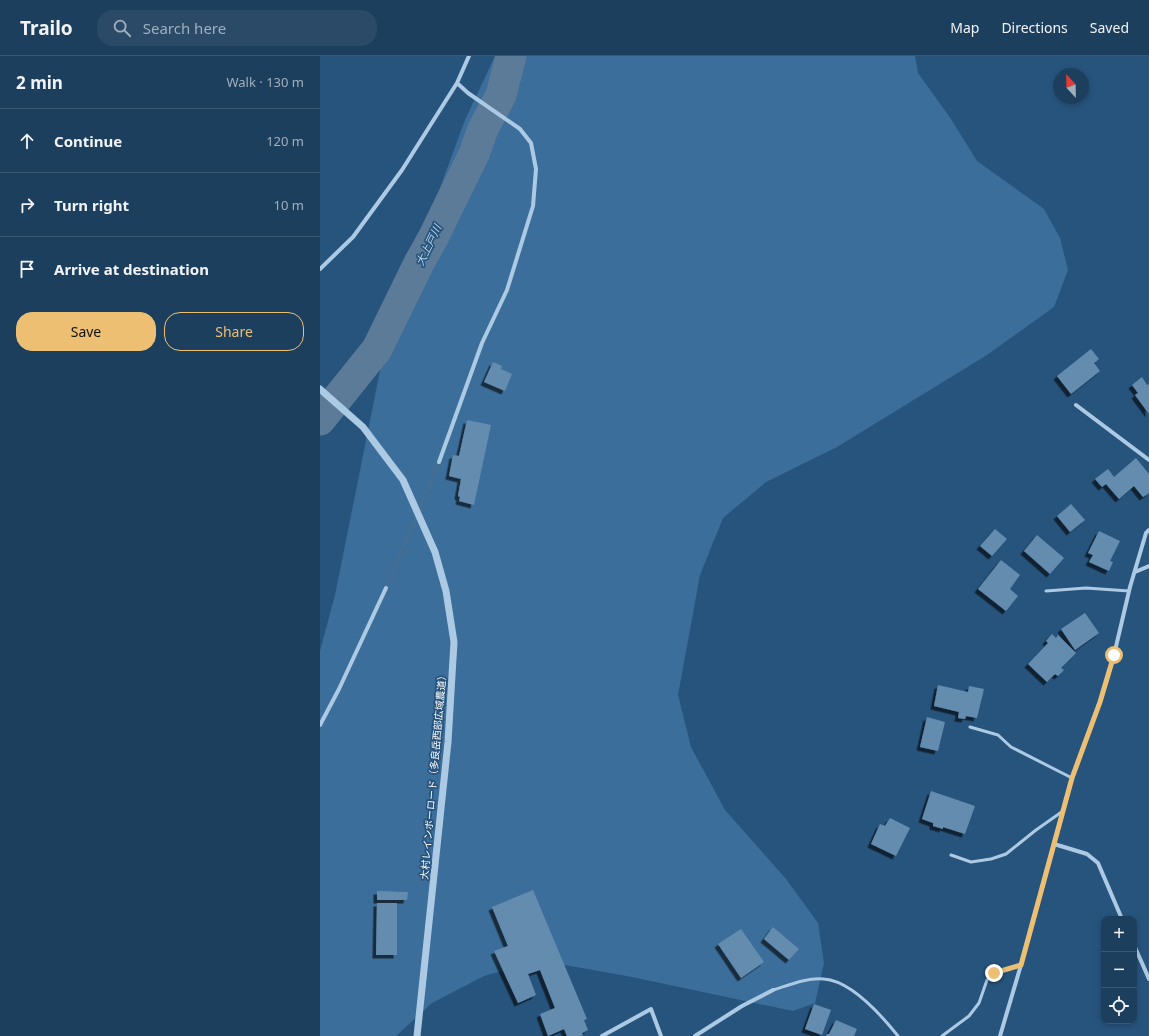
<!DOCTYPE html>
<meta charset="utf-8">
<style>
:root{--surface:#1d3f5e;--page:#2a4a67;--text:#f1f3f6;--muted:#a0afbc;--line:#3b5873;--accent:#ecbf73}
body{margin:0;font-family:"Noto Sans","Noto Sans JP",sans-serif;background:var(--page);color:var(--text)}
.controls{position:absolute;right:12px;bottom:12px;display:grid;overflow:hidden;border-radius:8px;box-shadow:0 2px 6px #0003}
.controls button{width:36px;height:36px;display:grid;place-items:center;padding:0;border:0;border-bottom:1px solid var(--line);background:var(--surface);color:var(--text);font:20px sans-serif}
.compass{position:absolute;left:733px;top:12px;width:36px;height:36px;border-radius:50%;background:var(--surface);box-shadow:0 2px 6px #0003;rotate:338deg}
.stop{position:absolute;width:12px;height:12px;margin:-9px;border:3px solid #ecbf73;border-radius:50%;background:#fff}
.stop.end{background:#ecbf73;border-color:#fff;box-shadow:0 1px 4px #0008}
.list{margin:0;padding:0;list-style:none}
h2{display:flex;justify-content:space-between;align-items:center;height:52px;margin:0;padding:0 16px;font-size:17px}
h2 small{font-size:13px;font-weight:400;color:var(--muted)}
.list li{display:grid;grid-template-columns:26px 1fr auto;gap:12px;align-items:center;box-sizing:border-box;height:64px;padding:0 16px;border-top:1px solid var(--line)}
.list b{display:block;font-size:15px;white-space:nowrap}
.list em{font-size:13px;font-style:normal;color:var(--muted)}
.actions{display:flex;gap:8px;padding:12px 16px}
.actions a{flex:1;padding:9px 0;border:1px solid var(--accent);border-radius:16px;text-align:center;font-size:14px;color:var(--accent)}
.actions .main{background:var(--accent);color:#111}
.icon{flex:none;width:22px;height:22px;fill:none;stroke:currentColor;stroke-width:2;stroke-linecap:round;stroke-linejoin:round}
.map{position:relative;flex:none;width:829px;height:980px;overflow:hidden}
header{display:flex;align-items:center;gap:24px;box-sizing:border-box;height:56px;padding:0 20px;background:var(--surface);border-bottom:1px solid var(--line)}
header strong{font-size:19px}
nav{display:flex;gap:22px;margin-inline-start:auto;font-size:14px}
.search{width:280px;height:36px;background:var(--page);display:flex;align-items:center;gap:10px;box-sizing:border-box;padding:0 14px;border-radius:16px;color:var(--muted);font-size:15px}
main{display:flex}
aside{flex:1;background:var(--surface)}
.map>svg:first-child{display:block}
</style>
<header>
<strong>Trailo</strong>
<div class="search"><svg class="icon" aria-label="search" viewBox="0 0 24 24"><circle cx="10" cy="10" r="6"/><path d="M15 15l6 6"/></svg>Search here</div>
<nav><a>Map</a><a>Directions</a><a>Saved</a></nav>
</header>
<main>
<aside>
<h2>2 min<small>Walk · 130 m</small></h2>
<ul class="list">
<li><svg class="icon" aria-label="ahead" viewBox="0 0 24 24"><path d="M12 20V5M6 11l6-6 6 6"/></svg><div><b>Continue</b></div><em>120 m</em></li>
<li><svg class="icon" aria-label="right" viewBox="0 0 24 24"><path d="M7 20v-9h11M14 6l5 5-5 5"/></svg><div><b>Turn right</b></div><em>10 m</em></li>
<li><svg class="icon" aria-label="arrive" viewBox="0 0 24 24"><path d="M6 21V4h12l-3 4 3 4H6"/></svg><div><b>Arrive at destination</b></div></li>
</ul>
<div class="actions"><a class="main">Save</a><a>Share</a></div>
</aside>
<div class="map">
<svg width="829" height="980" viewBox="0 0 829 980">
<defs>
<filter id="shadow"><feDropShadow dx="-3.5" dy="3.5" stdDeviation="0" flood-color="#0009"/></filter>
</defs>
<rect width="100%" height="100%" fill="#27547d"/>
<path fill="#3b6e9a" d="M175 0H595L598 17 631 63 657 105 724 153 740 182 748 214 734 251 667 299 517 391 446 426 403 462 380 519 358 639 371 691 405 754 466 823 498 867 504 907 495 947 473 955 312 921 245 909 207 908 164 920 112 947 76 980H0V595L15 539 69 270 145 64Z"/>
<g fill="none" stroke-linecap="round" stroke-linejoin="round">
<path stroke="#5c7b98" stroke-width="31" d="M0 364 57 293 99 207 113 182 154 98 163 73 181 39 191 0"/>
</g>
<path fill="#648caf" filter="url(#shadow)" d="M771 293 779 303 774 307 780 315 751 338 737 320Z
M173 306 182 310 181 313 192 318 185 335 164 326Z
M822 321 827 329 829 328V358L815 339 818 337 812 329Z
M147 364 171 369 154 449 139 445 140 441 138 440 141 423 129 420 133 399 139 400Z
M816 402 829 418V437L823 441 814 430 799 443 786 428 782 431 775 423 788 413 794 421Z
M751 448 765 464 750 476 737 460Z
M675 473 687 483 672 500 660 490Z
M779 475 800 485 790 505 793 506 789 515 769 506 773 499 768 497Z
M717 479 744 502 730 518 704 495Z
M681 504 700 519 690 533 698 540 686 555 658 533Z
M765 557 779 577 755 594 741 573Z
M732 578 736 582 738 579 756 597 741 612 744 614 738 620 735 618 727 626 708 608 728 587 726 585Z
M618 629 648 636 649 630 664 633 657 662 646 660 645 663 638 662 639 656 614 650Z
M607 661 625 666 618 695 600 691Z
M611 735 655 750 645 778 623 771V773L613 770V767L602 763Z
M570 762 590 772 576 800 551 788 560 768 565 770Z
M213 834 267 963 264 964 268 974 262 977 263 979 260 980H247L244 973 228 980 220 958 235 952 220 914 208 918 216 939 198 947 174 895 188 890 172 851Z
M57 835 88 836 87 844H57Z
M57 847H77V899H56Z
M453 871 479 893 469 904 444 883Z
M421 873 444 906 421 922 398 888Z
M494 948 511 954 502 979 485 973Z
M516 964 537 973 534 980H506L507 978H509Z"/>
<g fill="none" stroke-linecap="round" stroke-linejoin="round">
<path stroke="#476e90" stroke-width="4" stroke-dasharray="4 2" stroke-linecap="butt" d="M66 532 119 406"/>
<path stroke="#accae4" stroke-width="3" d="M726 535 766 532 809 535
M650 671 678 679 691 691 752 722
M631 799 651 806 671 803 686 798 716 774 743 755
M453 934C469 929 488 921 504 923 531 925 562 960 578 980
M622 980 649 960 659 947 667 924 674 917 701 909"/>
<path stroke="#accae4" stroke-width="4" d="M0 213 33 181 82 114 137 27 149 0
M756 349 829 404
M119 406 162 287 187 234 213 150 216 113 211 87 200 73 148 37 137 27
M815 516 829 510
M0 669 19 633 66 532
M734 788 767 798 778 807 802 863
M814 889 829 923
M282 980 331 953 341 980
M375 980 422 950 453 934
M680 980 701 909 752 722 780 646 794 599 810 531 826 477 829 474"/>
<path stroke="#accae4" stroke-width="7" d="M0 333 43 371 83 424 115 496 126 535 134 586 128 686 97 980"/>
</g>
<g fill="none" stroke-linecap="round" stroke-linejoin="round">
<path stroke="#ecbf73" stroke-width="5" d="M674 917 701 909 752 722 780 646 794 599"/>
</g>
<g text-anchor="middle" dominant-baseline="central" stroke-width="3.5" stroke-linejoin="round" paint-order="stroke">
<g font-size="10" fill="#fff" stroke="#27547d">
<text transform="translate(113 719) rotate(-85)">大村レインボーロード（多良岳西部広域農道）</text>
</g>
<g font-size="11" font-style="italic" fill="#b8d4ec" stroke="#27547d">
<text transform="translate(108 189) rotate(-64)">大上戸川</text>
</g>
</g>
</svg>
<div class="controls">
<button>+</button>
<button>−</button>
<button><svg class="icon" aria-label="locate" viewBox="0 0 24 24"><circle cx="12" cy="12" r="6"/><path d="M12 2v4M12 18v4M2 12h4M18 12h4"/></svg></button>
</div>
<svg class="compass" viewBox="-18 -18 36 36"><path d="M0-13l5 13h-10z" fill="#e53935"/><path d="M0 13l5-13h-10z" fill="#a0afbc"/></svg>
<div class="stop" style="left:794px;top:599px"></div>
<div class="stop end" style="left:674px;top:917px"></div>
</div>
</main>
